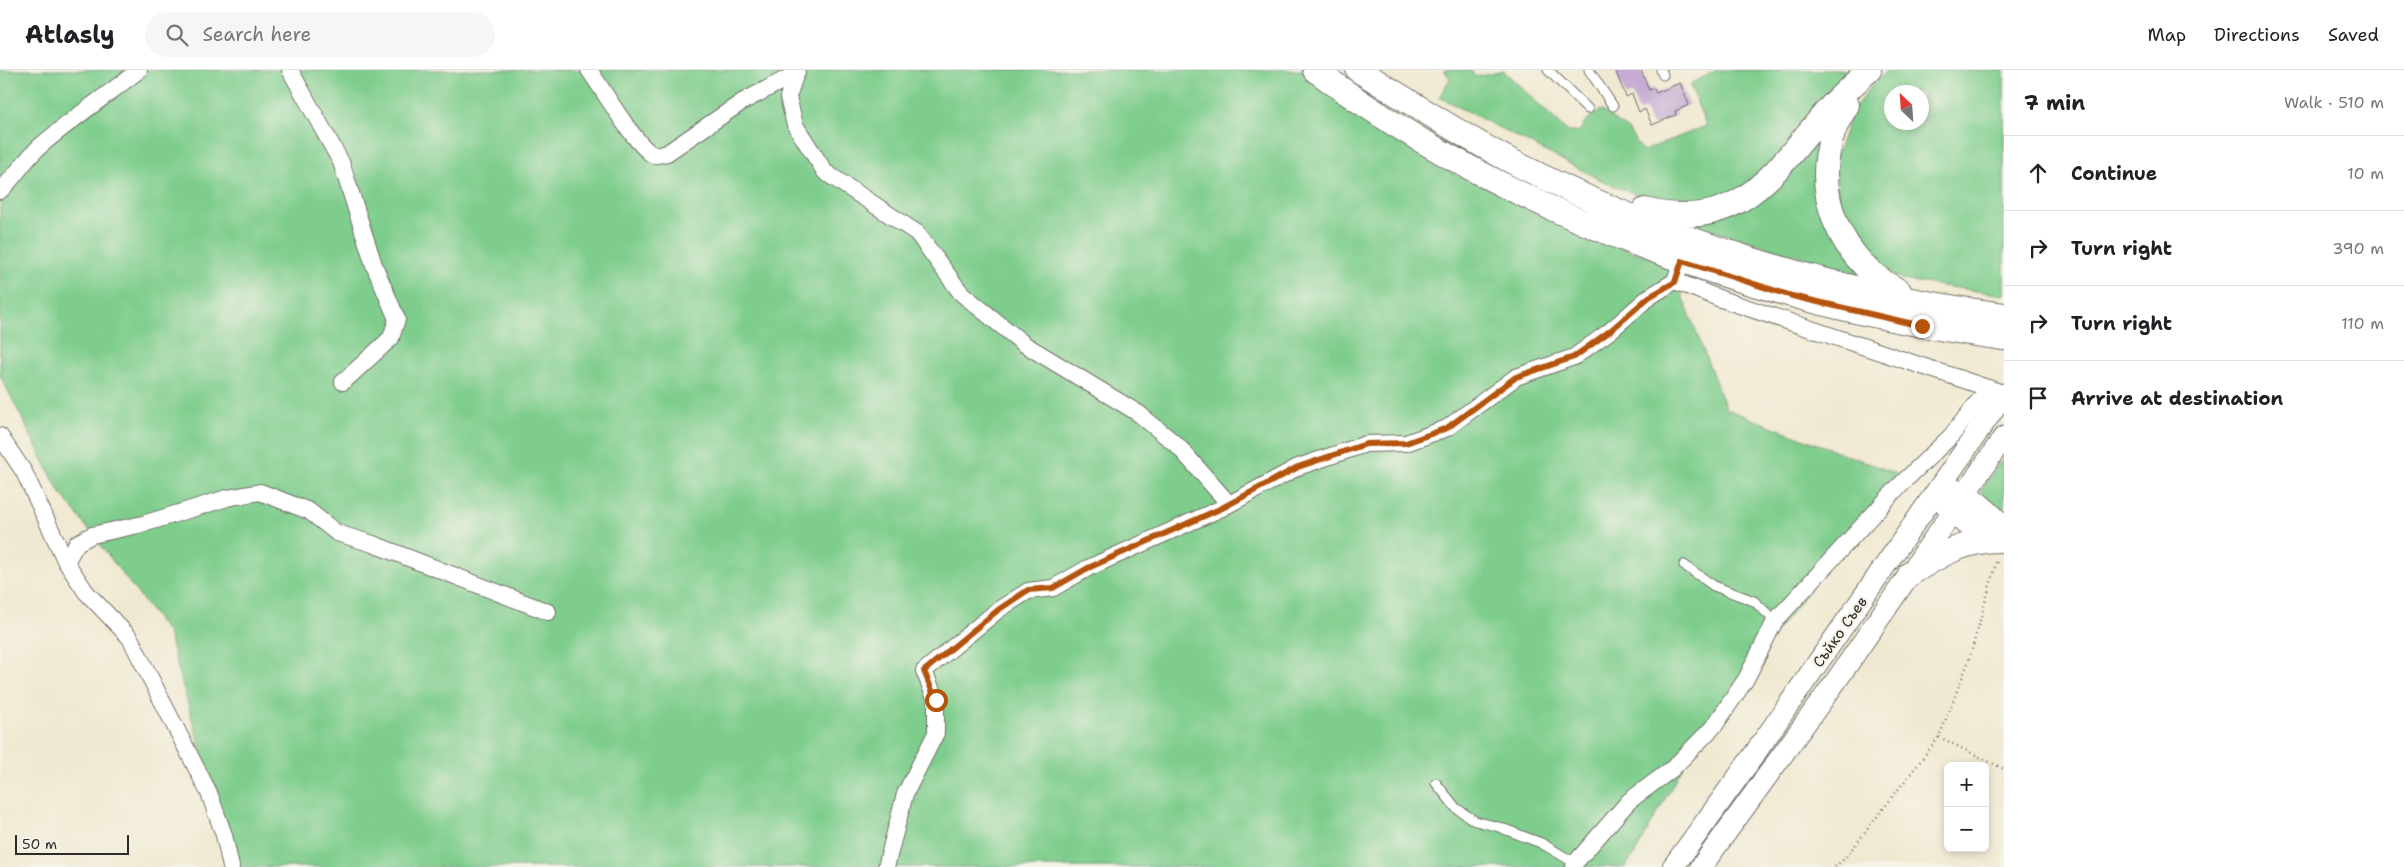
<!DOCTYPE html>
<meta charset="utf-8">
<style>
:root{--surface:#fff;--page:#f6f6f6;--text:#202124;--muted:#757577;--line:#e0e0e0}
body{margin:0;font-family:"Shantell Sans",sans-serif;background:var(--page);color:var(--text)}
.controls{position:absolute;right:15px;bottom:15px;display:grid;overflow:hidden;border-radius:8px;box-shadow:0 2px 8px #0003}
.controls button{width:45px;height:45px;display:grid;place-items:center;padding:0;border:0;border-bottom:1px solid var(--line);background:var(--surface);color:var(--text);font:25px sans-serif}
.compass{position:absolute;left:1884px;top:15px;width:45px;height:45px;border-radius:50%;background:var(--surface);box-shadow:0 2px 8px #0003;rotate:335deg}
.scale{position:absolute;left:15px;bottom:12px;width:114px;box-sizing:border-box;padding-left:5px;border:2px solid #2b2b2b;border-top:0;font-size:14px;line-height:18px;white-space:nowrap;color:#2b2b2b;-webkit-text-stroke:4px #f7f3e8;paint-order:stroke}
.stop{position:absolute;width:15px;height:15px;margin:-11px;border:4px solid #b45309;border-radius:50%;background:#fff}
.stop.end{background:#b45309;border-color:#fff;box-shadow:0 1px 5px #0008}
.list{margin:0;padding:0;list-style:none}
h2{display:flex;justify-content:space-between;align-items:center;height:65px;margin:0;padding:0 20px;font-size:21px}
h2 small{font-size:16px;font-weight:400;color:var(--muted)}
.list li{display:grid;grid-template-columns:32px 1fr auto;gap:15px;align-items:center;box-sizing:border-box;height:75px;padding:0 20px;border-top:1px solid var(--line)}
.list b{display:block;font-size:19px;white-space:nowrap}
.list em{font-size:16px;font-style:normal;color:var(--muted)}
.icon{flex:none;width:28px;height:28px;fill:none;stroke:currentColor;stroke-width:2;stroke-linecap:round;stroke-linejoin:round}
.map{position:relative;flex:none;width:2004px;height:797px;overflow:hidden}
header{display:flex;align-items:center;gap:30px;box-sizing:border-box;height:70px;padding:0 25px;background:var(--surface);border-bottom:1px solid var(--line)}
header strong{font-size:24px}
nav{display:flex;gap:28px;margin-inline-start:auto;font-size:18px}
.search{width:350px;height:45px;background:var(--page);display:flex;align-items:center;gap:12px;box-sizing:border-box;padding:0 18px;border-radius:28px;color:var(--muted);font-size:19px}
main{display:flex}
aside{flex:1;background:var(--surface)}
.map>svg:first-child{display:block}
</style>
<header>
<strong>Atlasly</strong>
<div class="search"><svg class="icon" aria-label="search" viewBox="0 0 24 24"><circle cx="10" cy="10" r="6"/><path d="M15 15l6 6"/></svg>Search here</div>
<nav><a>Map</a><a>Directions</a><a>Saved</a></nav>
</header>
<main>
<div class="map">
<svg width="2004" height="797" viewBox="0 0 2004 797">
<rect width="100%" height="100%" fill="#f7f3e8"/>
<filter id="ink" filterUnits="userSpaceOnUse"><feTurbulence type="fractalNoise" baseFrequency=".02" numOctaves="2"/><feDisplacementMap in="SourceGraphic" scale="10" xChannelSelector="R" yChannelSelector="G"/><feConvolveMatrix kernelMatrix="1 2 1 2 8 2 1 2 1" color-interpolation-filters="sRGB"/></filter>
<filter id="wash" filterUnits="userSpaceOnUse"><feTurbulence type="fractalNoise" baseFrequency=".0096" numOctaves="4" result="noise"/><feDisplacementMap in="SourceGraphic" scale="20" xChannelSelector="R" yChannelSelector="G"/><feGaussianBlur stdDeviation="1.12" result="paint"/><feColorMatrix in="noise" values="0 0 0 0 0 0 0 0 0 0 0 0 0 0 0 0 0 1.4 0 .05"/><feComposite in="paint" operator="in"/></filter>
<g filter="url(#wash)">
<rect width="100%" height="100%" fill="#f0e9d1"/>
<path fill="#7ecd8d" stroke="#547c5c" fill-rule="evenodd" d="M0 0H1303L1374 52 1469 108 1575 162 1670 194 1726 339 1897 404 1708 651 1636 782 1625 797H234L168 563 59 421 0 305Z
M1444 0H1470L1476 7 1504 1 1568 62H1578L1591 46 1601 40 1628 60 1643 81 1706 56 1690 14 1717 0H1850L1771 97 1737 121 1695 135 1666 133 1641 126 1609 114 1439 27 1450 9Z
M1889 0H2004V225L1903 210 1871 191 1842 146 1834 92 1852 41 1876 10ZM1892 22H1922V52H1892Z
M1826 54 1823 72 1860 204 1694 155Z
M2004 387V447L1980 421Z"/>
<g id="blocks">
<path fill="#c5abd3" d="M1615 0H1641L1649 20 1654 18 1656 23 1680 13 1689 35 1675 41 1676 45 1652 55 1645 39 1639 42 1632 24 1626 27Z"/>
</g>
</g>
<g filter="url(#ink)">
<use href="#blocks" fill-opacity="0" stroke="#706e65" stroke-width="1"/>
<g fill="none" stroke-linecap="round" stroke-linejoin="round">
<defs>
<path id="service" d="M1548 0 1588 39
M1589 0 1613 36
M1661 0 1663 5
M1684 495 1714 516 1754 531 1775 551
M1436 713 1456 738 1475 751 1499 757 1541 773 1575 793"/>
<path id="minor" d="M290 0 341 92 374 195 397 249 391 268 343 312
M589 0C604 21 631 68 649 82 654 87 661 85 667 83L742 32 797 3
M795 6 788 27 795 55 825 102 917 163 961 223 1024 274 1138 343 1178 376 1229 434
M0 121C14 108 24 91 38 78 70 50 106 26 139 0
M1675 211 1721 229 1997 321
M0 366 24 402 66 492 86 522 130 568 209 723 224 765 231 797
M66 492 77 473 92 465 143 454 227 428 260 422 309 441 337 463 373 474 548 542
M886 797 905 724 936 663V630L924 601 998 540 1028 521 1053 518 1088 498 1222 438 1298 397 1366 374 1406 373 1447 358 1516 307 1574 287 1610 261 1649 227 1675 211 1682 191
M1574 797 1575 793 1629 731 1672 699 1715 655 1746 609 1775 551 1899 416 1951 366 1989 318"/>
<path id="tertiary" d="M1673 797 1751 689 2004 324
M1701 797 1836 611 2004 367"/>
<path id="secondary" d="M1315 0C1511 145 1764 236 2004 268
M1358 0C1409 31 1459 64 1511 91 1664 170 1834 223 2004 245
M1847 35C1804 99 1830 186 1899 221
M1645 140C1745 165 1777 96 1833 34 1845 22 1857 11 1869 0
M2004 458C1986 442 1965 416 1940 419 1948 448 1978 460 2004 470
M1910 504C1940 485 1965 470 2000 470"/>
</defs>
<use href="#service" stroke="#706e65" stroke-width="11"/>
<use href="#minor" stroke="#706e65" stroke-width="18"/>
<use href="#tertiary" stroke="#706e65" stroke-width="23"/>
<use href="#secondary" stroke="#706e65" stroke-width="26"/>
<path stroke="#706e65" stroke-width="2.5" stroke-dasharray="1 4" stroke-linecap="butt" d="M1939 667 2004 699
M1835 797 1845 788 1939 667 1969 590 1997 490"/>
<use href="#service" stroke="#fff" stroke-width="9"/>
<use href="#minor" stroke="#fff" stroke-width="16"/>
<use href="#tertiary" stroke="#fff" stroke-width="21"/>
<use href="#secondary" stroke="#fff" stroke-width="24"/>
</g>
</g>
<g fill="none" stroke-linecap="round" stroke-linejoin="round" filter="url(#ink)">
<path stroke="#b45309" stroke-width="6" d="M936 630 924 601 998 540 1028 520 1053 518 1088 498 1222 438 1298 397 1366 374 1406 373 1447 358 1516 307 1574 287 1610 261 1649 227 1675 212 1682 191 1792 226 1922 256"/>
</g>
<g text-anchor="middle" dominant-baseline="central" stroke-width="4.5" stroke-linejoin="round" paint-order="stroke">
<g font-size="15" fill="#2b2b2b" stroke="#f7f3e8">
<text transform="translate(1840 562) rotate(-55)">Съйко Съев</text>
</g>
</g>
</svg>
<div class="controls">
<button>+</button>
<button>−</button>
</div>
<svg class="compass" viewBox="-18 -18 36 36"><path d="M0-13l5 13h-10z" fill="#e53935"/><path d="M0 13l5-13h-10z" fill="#757577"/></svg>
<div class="scale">50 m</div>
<div class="stop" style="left:936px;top:630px"></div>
<div class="stop end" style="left:1922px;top:256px"></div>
</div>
<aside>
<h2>7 min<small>Walk · 510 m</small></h2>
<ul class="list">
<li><svg class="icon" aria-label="ahead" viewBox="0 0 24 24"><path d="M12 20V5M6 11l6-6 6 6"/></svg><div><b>Continue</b></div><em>10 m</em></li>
<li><svg class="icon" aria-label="right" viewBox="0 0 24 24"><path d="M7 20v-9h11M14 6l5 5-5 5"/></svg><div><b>Turn right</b></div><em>390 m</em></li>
<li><svg class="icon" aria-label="right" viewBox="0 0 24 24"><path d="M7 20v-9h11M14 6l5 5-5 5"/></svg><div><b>Turn right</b></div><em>110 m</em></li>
<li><svg class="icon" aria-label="arrive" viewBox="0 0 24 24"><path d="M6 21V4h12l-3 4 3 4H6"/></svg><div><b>Arrive at destination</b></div></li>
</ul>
</aside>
</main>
